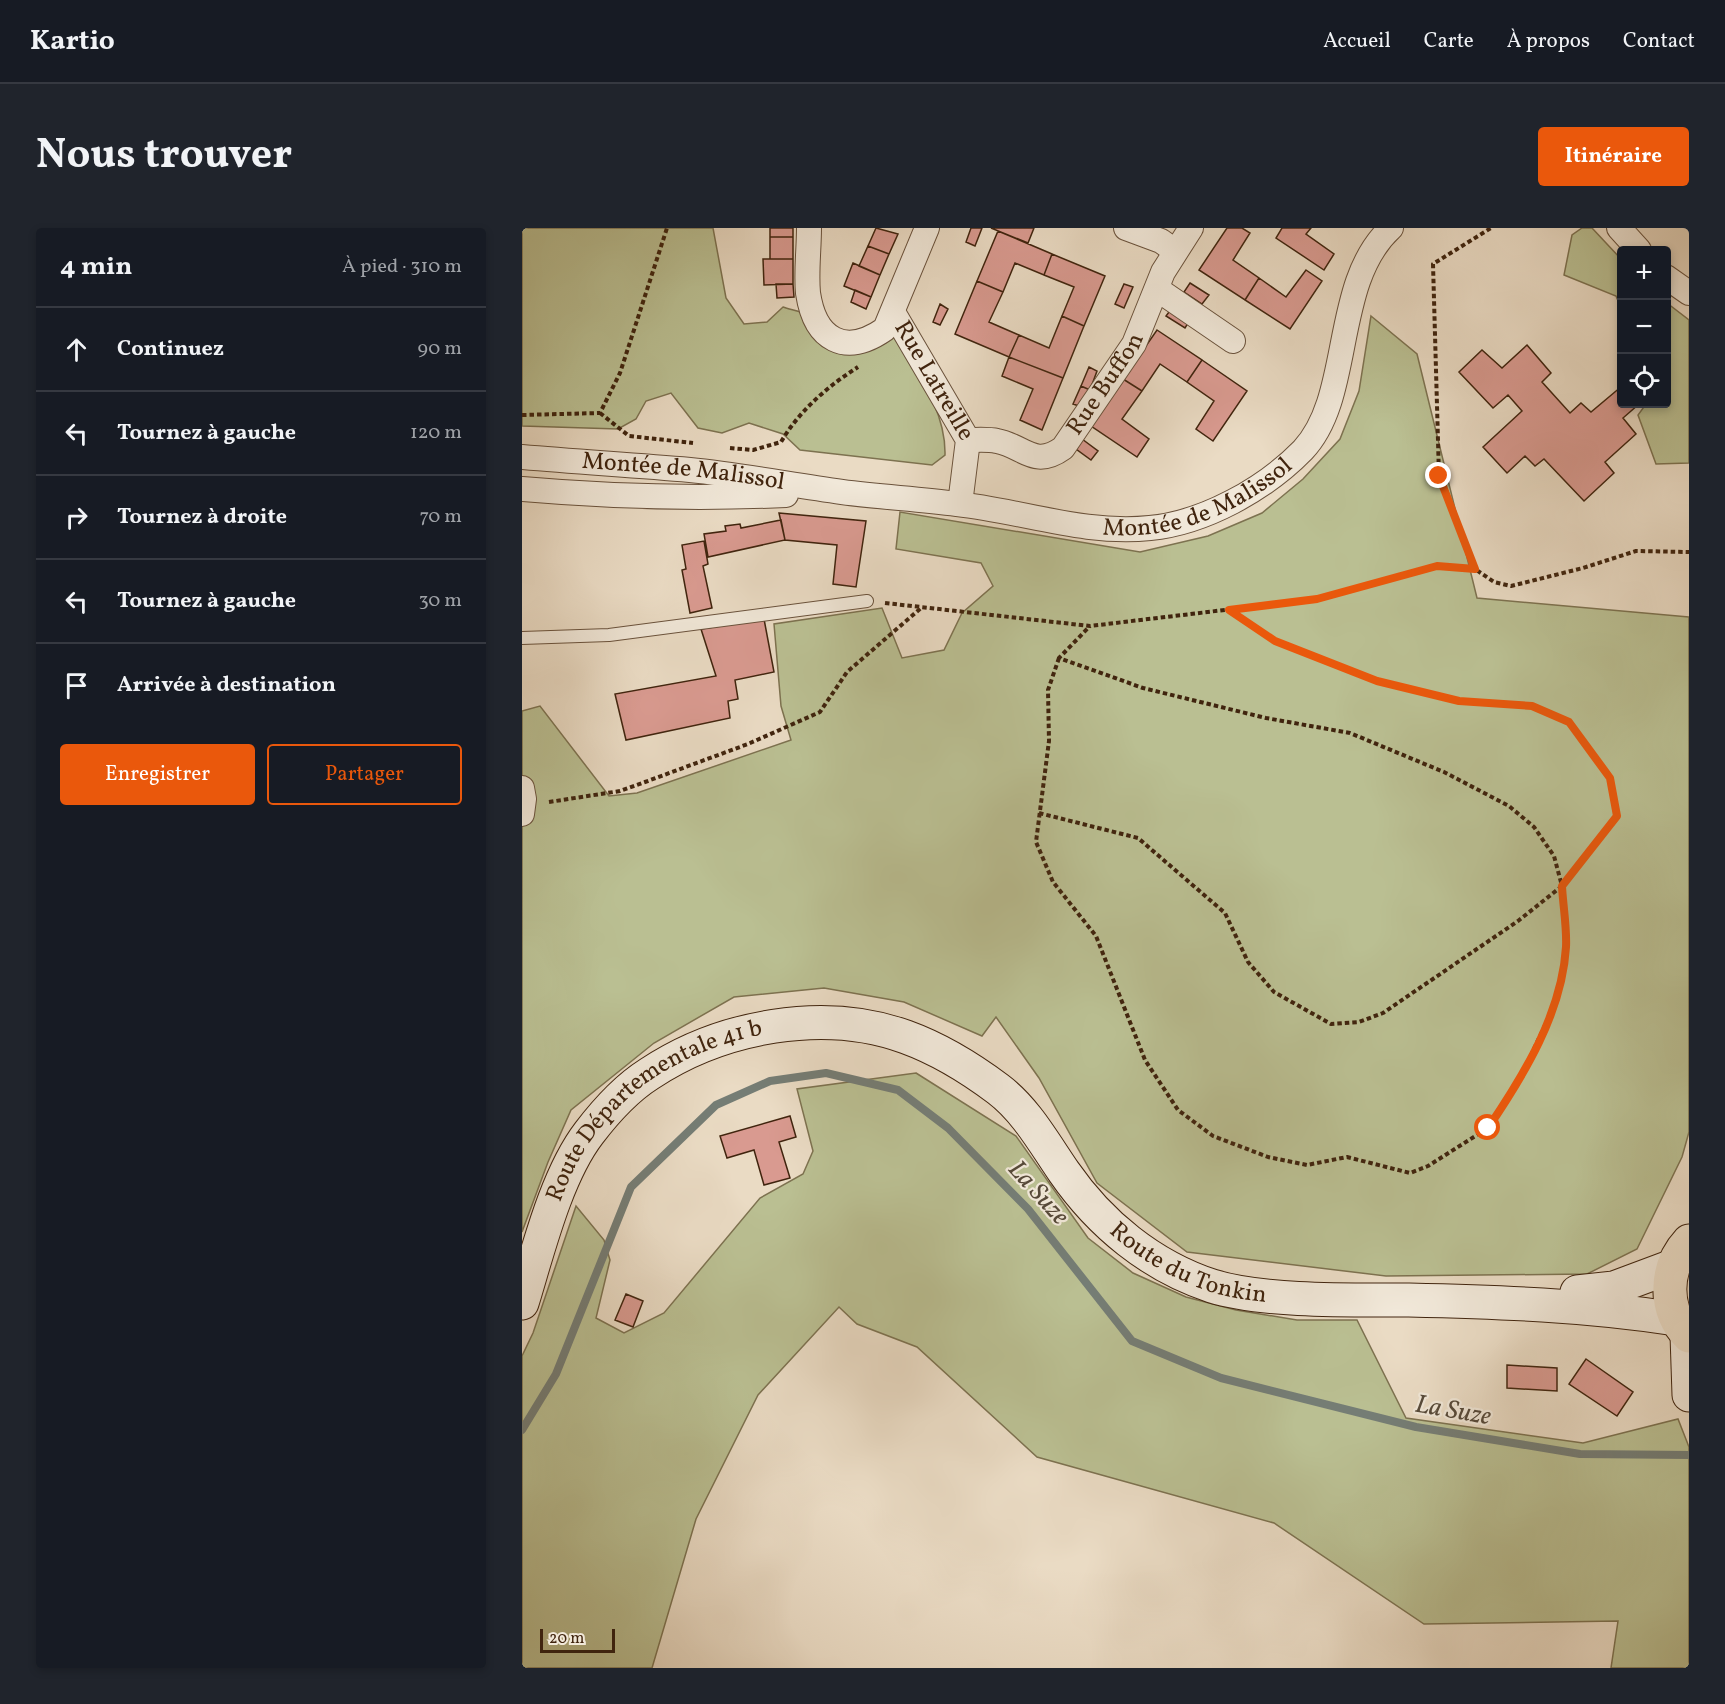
<!DOCTYPE html>
<html lang="fr">
<meta charset="utf-8">
<style>
:root{--surface:#171b24;--page:#20242c;--text:#f1f3f6;--muted:#9ea1a6;--line:#363941;--accent:#ea580c}
body{margin:0;font-family:Vollkorn,serif;background:var(--page);color:var(--text)}
.controls{position:absolute;right:18px;top:18px;display:grid;overflow:hidden;border-radius:6px;box-shadow:0 3px 9px #0003}
.controls button{width:54px;height:54px;display:grid;place-items:center;padding:0;border:0;border-bottom:2px solid var(--line);background:var(--surface);color:var(--text);font:30px sans-serif}
.scale{position:absolute;left:18px;bottom:15px;width:75px;box-sizing:border-box;padding-left:6px;border:3px solid #40240e;border-top:0;font-size:16px;line-height:21px;white-space:nowrap;color:#40240e;-webkit-text-stroke:4px #f1e8d9;paint-order:stroke}
.stop{position:absolute;width:18px;height:18px;margin:-14px;border:4px solid #ea580c;border-radius:50%;background:#fff}
.stop.end{background:#ea580c;border-color:#fff;box-shadow:0 2px 6px #0008}
.list{margin:0;padding:0;list-style:none}
h2{display:flex;justify-content:space-between;align-items:center;height:78px;margin:0;padding:0 24px;font-size:26px}
h2 small{font-size:20px;font-weight:400;color:var(--muted)}
.list li{display:grid;grid-template-columns:39px 1fr auto;gap:18px;align-items:center;box-sizing:border-box;height:84px;padding:0 24px;border-top:2px solid var(--line)}
.list b{display:block;font-size:22px;white-space:nowrap}
.list em{font-size:20px;font-style:normal;color:var(--muted)}
.actions{display:flex;gap:12px;padding:18px 24px}
.actions a{flex:1;padding:14px 0;border:2px solid var(--accent);border-radius:6px;text-align:center;font-size:21px;color:var(--accent)}
.actions .main{background:var(--accent);color:#fff}
.icon{flex:none;width:33px;height:33px;fill:none;stroke:currentColor;stroke-width:2;stroke-linecap:round;stroke-linejoin:round}
.map{position:relative;flex:none;width:1167px;height:1440px;overflow:hidden;border-radius:6px}
header{display:flex;align-items:center;gap:36px;box-sizing:border-box;height:84px;padding:0 30px;background:var(--surface);border-bottom:2px solid var(--line)}
header strong{font-size:28px}
nav{display:flex;gap:33px;margin-inline-start:auto;font-size:21px}
.intro{display:flex;align-items:center;justify-content:space-between;box-sizing:border-box;height:144px;padding:0 36px}
h1{margin:0;font-size:42px}
.button{padding:15px 27px;border-radius:6px;background:var(--accent);color:#fff;font-size:21px;font-weight:700}
main{display:flex;gap:36px;padding:0 36px}
aside{flex:1;background:var(--surface);border-radius:6px;box-shadow:0 3px 9px #0003}
.map>svg:first-child{display:block}
</style>
<header>
<strong>Kartio</strong>
<nav><a>Accueil</a><a>Carte</a><a>À propos</a><a>Contact</a></nav>
</header>
<div class="intro"><h1>Nous trouver</h1><a class="button">Itinéraire</a></div>
<main>
<aside>
<h2>4 min<small>À pied · 310 m</small></h2>
<ul class="list">
<li><svg class="icon" aria-label="ahead" viewBox="0 0 24 24"><path d="M12 20V5M6 11l6-6 6 6"/></svg><div><b>Continuez</b></div><em>90 m</em></li>
<li><svg class="icon" aria-label="left" viewBox="0 0 24 24"><path d="M17 20v-9H6M10 6l-5 5 5 5"/></svg><div><b>Tournez à gauche</b></div><em>120 m</em></li>
<li><svg class="icon" aria-label="right" viewBox="0 0 24 24"><path d="M7 20v-9h11M14 6l5 5-5 5"/></svg><div><b>Tournez à droite</b></div><em>70 m</em></li>
<li><svg class="icon" aria-label="left" viewBox="0 0 24 24"><path d="M17 20v-9H6M10 6l-5 5 5 5"/></svg><div><b>Tournez à gauche</b></div><em>30 m</em></li>
<li><svg class="icon" aria-label="arrive" viewBox="0 0 24 24"><path d="M6 21V4h12l-3 4 3 4H6"/></svg><div><b>Arrivée à destination</b></div></li>
</ul>
<div class="actions"><a class="main">Enregistrer</a><a>Partager</a></div>
</aside>
<div class="map">
<svg width="1167" height="1440" viewBox="0 0 1167 1440">
<rect width="100%" height="100%" fill="#eadbc4"/>
<filter id="stains"><feTurbulence type="fractalNoise" baseFrequency=".00333" numOctaves="4"/><feColorMatrix values="0 0 0 0 .2 0 0 0 0 .09 0 0 0 0 .02 0 0 0 .5 -.17"/></filter>
<radialGradient id="worn" r=".72"><stop offset=".6" stop-color="#630" stop-opacity="0"/><stop offset="1" stop-color="#630" stop-opacity=".3"/></radialGradient>
<path fill="#babf92" stroke="#7d7250" stroke-width="1.5" d="M0 0H191L204 70 222 96 245 94 261 79C269 82 280 83 287 88 328 116 315 140 373 108 395 145 424 182 423 227L410 237 278 222 261 206 227 195 200 205 176 200 149 165 124 173 114 191 96 201 0 198Z
M1060 0H1070L1099 31V80L1094 68 1042 47 1050 7Z
M1145 75 1167 92V235L1134 236 1116 187 1124 176H1144Z
M849 88 895 126 955 370 1167 389V904L1160 929 1115 1021 1065 1046 864 1048 665 1024 575 955 517 850 474 789 460 808 382 774 302 760 212 769 132 815 49 882 26 934 0 1004V483L18 478 87 568 115 565 269 512 259 478 252 396 360 380 380 430 422 422 440 385 471 358 459 335 374 321 378 284 618 324 686 308 740 285 781 251 818 211 837 163Z
M394 845 494 908 566 1010 611 1045 664 1069 714 1082 775 1092H835L884 1190 1061 1215 1156 1191 1167 1219V1440H1089L1096 1393 902 1396 752 1295 515 1229 395 1119 335 1096 317 1079 236 1167 174 1291 130 1440H0V1128L11 1105 54 978 82 1012 88 1032 74 1090 102 1105 142 1085 238 970 281 946 291 923 275 861Z"/>
<g fill="none" stroke-linecap="round" stroke-linejoin="round">
<path stroke="#757d75" stroke-width="8" d="M0 1202 34 1146 109 959 194 877 248 853 304 845 376 862 426 900 506 981 610 1113 699 1150 894 1199 1058 1226 1167 1227"/>
</g>
<path fill="#d99a90" stroke="#40240e" stroke-width="1.5" d="M248 0H271V9H248Z
M354 0 376 6 367 26 346 18Z
M449 0H460L453 18 444 14Z
M469 0H512L506 15Z
M705 0H720L728 5 711 32 737 50 723 72 677 42Z
M760 0H789L784 6 812 26 802 42 754 10Z
M476 3 530 26 522 47 493 35 481 64 455 53Z
M248 9H271V31H248Z
M346 18 367 26 358 47 337 38Z
M530 26 583 48 562 98 540 88 552 59 522 47Z
M241 31H271V56L242 57Z
M331 35 358 47 349 69 322 58Z
M784 42 800 53 768 101 723 72 737 50 764 69Z
M455 53 481 64 467 94 497 107 487 129 433 106Z
M668 55 687 67 680 76 662 64Z
M254 56H271L272 69 255 70Z
M602 56 611 59 602 80 593 76Z
M333 62 349 69 344 81 329 74Z
M418 76 426 81 418 97 411 94Z
M650 80 668 92 663 100 644 88Z
M540 88 562 98 541 150 487 129 497 107 527 120Z
M635 102 680 132 665 154 638 136 620 163 601 151Z
M1005 117 1029 145 1020 154 1048 185 1059 175 1069 184 1100 158V176H1117L1101 190 1114 206 1083 234 1092 245 1062 273 1022 231 1013 238 1003 228 985 245 961 219 1000 183 986 167 971 180 937 144 960 122 980 140Z
M487 129 541 150 520 202 498 192 511 161 480 148Z
M680 132 725 163 691 213 674 201 692 173 665 154Z
M567 139 575 143 568 162 559 158Z
M601 151 620 163 600 191 627 211 615 229 569 198Z
M559 158 568 162 560 179 551 176Z
M560 211 576 223 569 232 554 221Z
M257 285 344 293 334 359 311 356 315 317 263 312Z
M259 292 263 312 186 329 182 306 204 303 203 298 218 296 219 300Z
M182 313 186 336 181 338 190 380 168 385 160 342 164 341 160 317Z
M242 391 252 444 213 452 216 471 206 473 208 490 104 512 93 466 194 448 179 401Z
M268 888 274 909 257 914 268 950 242 957 232 922 205 930 198 908Z
M104 1066 121 1073 111 1099 93 1092Z
M1064 1131 1111 1164 1095 1188 1047 1156Z
M985 1137 1035 1140V1163L985 1160Z"/>
<g fill="none" stroke-linecap="round" stroke-linejoin="round">
<defs>
<path id="lane" d="M0 410 87 407 345 373"/>
<g id="street">
<path d="M287 0C287 21 284 44 286 65 293 112 323 129 363 101L405 0"/>
<path d="M604 0 639 13 653 23"/>
<path d="M1097 0 1117 22"/>
<path d="M1144 49 1167 65"/>
<path d="M635 61 711 113"/>
<path id="s1" d="M371 84 446 212 438 276"/>
<path id="s2" d="M446 212C455 212 466 211 475 213 502 218 512 241 541 220L612 116 641 44 669 0"/>
<path id="s3" d="M0 229C56 234 112 237 168 242 219 247 269 257 320 264 358 269 397 271 435 276 500 283 563 307 628 300 682 295 743 261 781 222 832 168 809 55 869 0"/>
<path d="M0 261C91 269 173 271 264 267"/>
<path d="M0 560 2 571 0 586"/>
</g>
<g id="secondary">
<path d="M1055 1064 1092 1060 1151 1038"/>
<path id="s4" d="M0 1075C16 1023 34 948 67 905 83 884 105 860 127 846 199 798 302 779 384 809 417 821 448 840 476 861 504 882 522 915 542 944 578 996 629 1038 690 1058 742 1074 830 1072 887 1072 976 1074 1065 1077 1154 1091"/>
<path d="M1165 1107 1167 1167"/>
</g>
<path id="primary" d="M1167 1013C1142 1040 1141 1082 1167 1108"/>
</defs>
<use href="#lane" stroke="#6a523c" stroke-width="14"/>
<use href="#street" stroke="#6a523c" stroke-width="26"/>
<use href="#secondary" stroke="#40240e" stroke-width="35"/>
<use href="#primary" stroke="#40240e" stroke-width="35"/>
<path stroke="#40240e" stroke-width="4" stroke-dasharray="4.5 3" stroke-linecap="butt" d="M78 185 107 208 171 215
M0 187 78 185 98 145 145 0
M208 220 231 222 259 214C277 183 306 158 336 139
M953 341 917 248 911 36 969 0
M363 375 568 398 795 371 915 338 953 341 972 354 989 358 1061 340 1114 323 1167 324
M537 430 526 462 527 513 514 614 531 654 574 708 623 832 656 882 691 908 746 929 785 937 825 929 888 945 906 938 966 900 997 853 1034 774 1044 719 1040 658 1032 628 1012 599 987 578 922 544 828 505 744 490 621 460 537 430 568 398
M27 574 98 563 123 554 226 516 298 484 325 444 399 380
M517 585 616 610 703 685 726 734 752 764 809 796 837 794 861 785 996 693 1040 658 1095 588 1088 550 1047 494 1010 478 937 473 855 453 753 413 707 382"/>
<use href="#lane" stroke="#f1e8d9" stroke-width="12"/>
<use href="#street" stroke="#f1e8d9" stroke-width="24"/>
<use href="#secondary" stroke="#f1e8d9" stroke-width="33"/>
<use href="#primary" stroke="#eadbc4" stroke-width="33"/>
</g>
<g fill="none" stroke-linecap="round" stroke-linejoin="round">
<path stroke="#ea580c" stroke-width="8" d="M917 248 953 341 915 338 795 371 707 382 753 413 855 453 937 473 1010 478 1047 494 1088 550 1095 588 1040 658C1041 678 1045 699 1044 719 1040 785 1002 847 966 900"/>
</g>
<g text-anchor="middle" dominant-baseline="central" stroke-width="4.5" stroke-linejoin="round" paint-order="stroke">
<g font-size="24" fill="#40240e" stroke="#f1e8d9">
<text stroke="none"><textPath href="#s1" startOffset="80">Rue Latreille</textPath></text>
<text stroke="none"><textPath href="#s2" startOffset="177">Rue Buffon</textPath></text>
<text stroke="none"><textPath href="#s3" startOffset="162">Montée de Malissol</textPath></text>
<text stroke="none"><textPath href="#s3" startOffset="687">Montée de Malissol</textPath></text>
<text stroke="none"><textPath href="#s4" startOffset="249">Route Départementale 41 b</textPath></text>
<text stroke="none"><textPath href="#s4" startOffset="909">Route du Tonkin</textPath></text>
</g>
<g font-size="26" font-style="italic" fill="#564939" stroke="#f1e8d9">
<text transform="translate(516 965) rotate(48)">La Suze</text>
<text transform="translate(931 1183) rotate(10)">La Suze</text>
</g>
</g>
<rect width="100%" height="100%" filter="url(#stains)"/>
<rect width="100%" height="100%" fill="url(#worn)"/>
</svg>
<div class="controls">
<button>+</button>
<button>−</button>
<button><svg class="icon" aria-label="locate" viewBox="0 0 24 24"><circle cx="12" cy="12" r="6"/><path d="M12 2v4M12 18v4M2 12h4M18 12h4"/></svg></button>
</div>
<div class="scale">20 m</div>
<div class="stop" style="left:966px;top:900px"></div>
<div class="stop end" style="left:917px;top:248px"></div>
</div>
</main>
